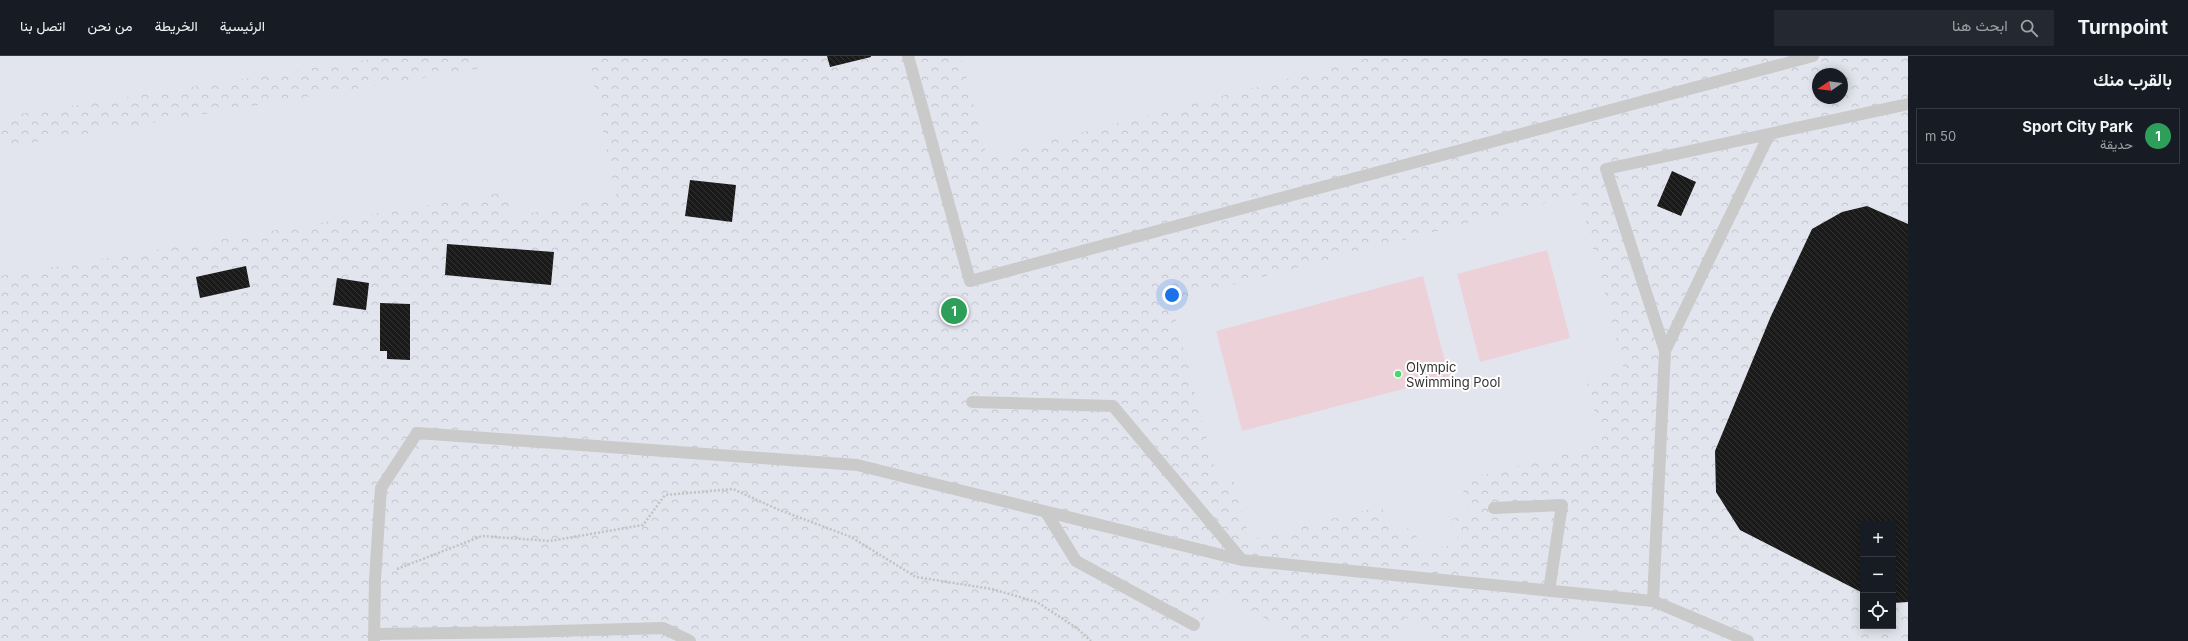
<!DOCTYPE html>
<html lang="ar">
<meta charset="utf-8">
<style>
:root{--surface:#171b24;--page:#242831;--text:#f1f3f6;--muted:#9ea1a6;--line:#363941;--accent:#44db68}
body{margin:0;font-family:Inter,Vazirmatn,sans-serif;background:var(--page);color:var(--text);direction:rtl}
.controls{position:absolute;right:12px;bottom:12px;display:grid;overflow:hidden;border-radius:0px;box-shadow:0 2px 10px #0003}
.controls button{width:36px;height:36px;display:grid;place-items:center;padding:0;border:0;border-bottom:1px solid var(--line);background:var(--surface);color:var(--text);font:20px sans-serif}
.compass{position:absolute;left:1812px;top:12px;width:36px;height:36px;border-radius:50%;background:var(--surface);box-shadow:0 2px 10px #0003;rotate:257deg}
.you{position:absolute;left:1172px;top:239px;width:14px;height:14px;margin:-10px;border:3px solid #fff;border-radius:50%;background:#1a73e8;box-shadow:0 0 0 6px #1a73e833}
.badge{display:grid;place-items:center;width:26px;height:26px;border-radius:50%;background:var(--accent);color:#fff;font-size:13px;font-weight:700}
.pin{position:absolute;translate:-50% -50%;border:2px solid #fff;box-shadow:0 1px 4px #0006}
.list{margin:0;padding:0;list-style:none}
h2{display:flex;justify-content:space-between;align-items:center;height:52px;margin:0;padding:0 16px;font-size:17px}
h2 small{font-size:13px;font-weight:400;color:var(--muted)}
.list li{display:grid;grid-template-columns:26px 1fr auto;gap:12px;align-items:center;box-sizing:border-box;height:56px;margin:0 8px 8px;padding:0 8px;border:1px solid var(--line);border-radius:0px}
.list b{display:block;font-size:15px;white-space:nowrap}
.list p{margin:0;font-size:13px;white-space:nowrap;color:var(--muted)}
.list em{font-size:13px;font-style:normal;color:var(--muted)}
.icon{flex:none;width:22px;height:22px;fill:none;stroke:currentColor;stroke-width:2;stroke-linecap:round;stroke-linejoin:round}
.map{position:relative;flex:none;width:1908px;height:585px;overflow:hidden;direction:ltr}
header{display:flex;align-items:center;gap:24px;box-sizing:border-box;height:56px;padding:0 20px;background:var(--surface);border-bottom:1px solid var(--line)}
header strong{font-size:19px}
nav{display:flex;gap:22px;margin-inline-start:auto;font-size:14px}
.search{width:280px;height:36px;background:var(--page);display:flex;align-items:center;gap:10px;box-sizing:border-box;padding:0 14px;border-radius:0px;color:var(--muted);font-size:15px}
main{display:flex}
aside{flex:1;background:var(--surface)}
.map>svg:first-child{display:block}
</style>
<header>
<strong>Turnpoint</strong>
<div class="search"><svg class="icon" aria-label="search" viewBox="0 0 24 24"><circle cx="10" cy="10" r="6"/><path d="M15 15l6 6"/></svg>ابحث هنا</div>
<nav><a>الرئيسية</a><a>الخريطة</a><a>من نحن</a><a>اتصل بنا</a></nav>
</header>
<main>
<aside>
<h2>بالقرب منك<small></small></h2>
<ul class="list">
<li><span class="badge" style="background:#2e9e5b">1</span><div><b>Sport City Park</b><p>حديقة</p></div><em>50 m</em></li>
</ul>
</aside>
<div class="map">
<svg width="1908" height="585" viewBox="0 0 1908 585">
<defs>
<pattern id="park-crowns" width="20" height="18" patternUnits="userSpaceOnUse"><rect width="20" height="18" fill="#e3e5ee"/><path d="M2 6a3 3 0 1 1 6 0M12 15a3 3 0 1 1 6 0" fill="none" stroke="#c3c5cd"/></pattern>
<pattern id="building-back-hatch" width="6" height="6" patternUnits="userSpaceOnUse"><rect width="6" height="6" fill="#1a1a1a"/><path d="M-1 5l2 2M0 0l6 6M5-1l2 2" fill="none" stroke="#333"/></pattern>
</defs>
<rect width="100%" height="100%" fill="#fff"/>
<path fill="url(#park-crowns)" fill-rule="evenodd" d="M0 0H1908V585H0ZM1818 18H1842V42H1818ZM1863 468H1893V570H1863Z"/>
<path fill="#e3e5ee" d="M0 0H391L0 61Z
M480 0H588L616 140 512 161 506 136 0 220V92L482 12Z
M961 0H1376L987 101Z
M1579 138 1624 313 1586 324 1603 388 1461 425 1469 459 1452 463 1459 487 1421 497 1414 471 1390 477 1382 450 1250 484 1234 425 1219 429 1171 245Z
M1218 536 1305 585H1191Z
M1405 561 1447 585H1391Z
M1583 572 1606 585H1576Z"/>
<path fill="#ecd1d9" d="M1547 194 1570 282 1480 306 1457 218Z
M1423 220 1449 321 1242 375 1216 275Z"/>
<path fill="url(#building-back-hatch)" d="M827 0H871V1L830 11Z
M1672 115 1696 126 1681 160 1657 150Z
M690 124 736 129 732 166 685 160Z
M1867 150 1908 168V546L1893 547V468H1863V537L1740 474 1716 436 1715 395 1771 260 1812 173 1842 156Z
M447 188 554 196 551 229 445 219Z
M246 210 250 231 200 242 196 221Z
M337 222 369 227 366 254 333 249Z
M380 247 410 248V304L387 303V295H380Z"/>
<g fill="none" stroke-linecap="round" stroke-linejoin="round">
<path stroke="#c3c3c3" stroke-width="2.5" stroke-dasharray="2 2" stroke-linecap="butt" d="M397 513 482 480 550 485 643 469 665 439 733 433 777 453 851 481 916 521 992 533 1037 546 1078 573 1091 585"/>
<path stroke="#cacaca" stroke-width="12" d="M908 0 970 225 1813 0
M1665 295 1606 113 1908 48
M972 346 1113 350 1242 504
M1494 452 1562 449 1549 535
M1046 456 1076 505 1194 569
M1653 545 1665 295 1769 79
M374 578 520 576 663 572 690 585
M374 585 375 524 381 432 417 377 857 409 1242 504 1653 545 1748 585"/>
</g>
<circle fill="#44db68" stroke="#fff" stroke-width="1.5" cx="1398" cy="318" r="4"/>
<g text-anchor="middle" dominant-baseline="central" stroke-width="4" stroke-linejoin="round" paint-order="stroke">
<g font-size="13" fill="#333" stroke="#fff" text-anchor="start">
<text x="1406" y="311">Olympic<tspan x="1406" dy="15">Swimming Pool</tspan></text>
</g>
</g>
</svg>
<div class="controls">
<button>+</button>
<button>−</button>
<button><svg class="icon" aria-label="locate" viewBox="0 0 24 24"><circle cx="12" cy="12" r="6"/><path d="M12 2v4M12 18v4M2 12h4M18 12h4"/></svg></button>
</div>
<svg class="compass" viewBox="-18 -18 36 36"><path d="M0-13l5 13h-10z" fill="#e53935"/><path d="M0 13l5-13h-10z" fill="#9ea1a6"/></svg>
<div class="you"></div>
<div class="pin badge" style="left:954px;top:255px;background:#2e9e5b">1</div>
</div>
</main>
